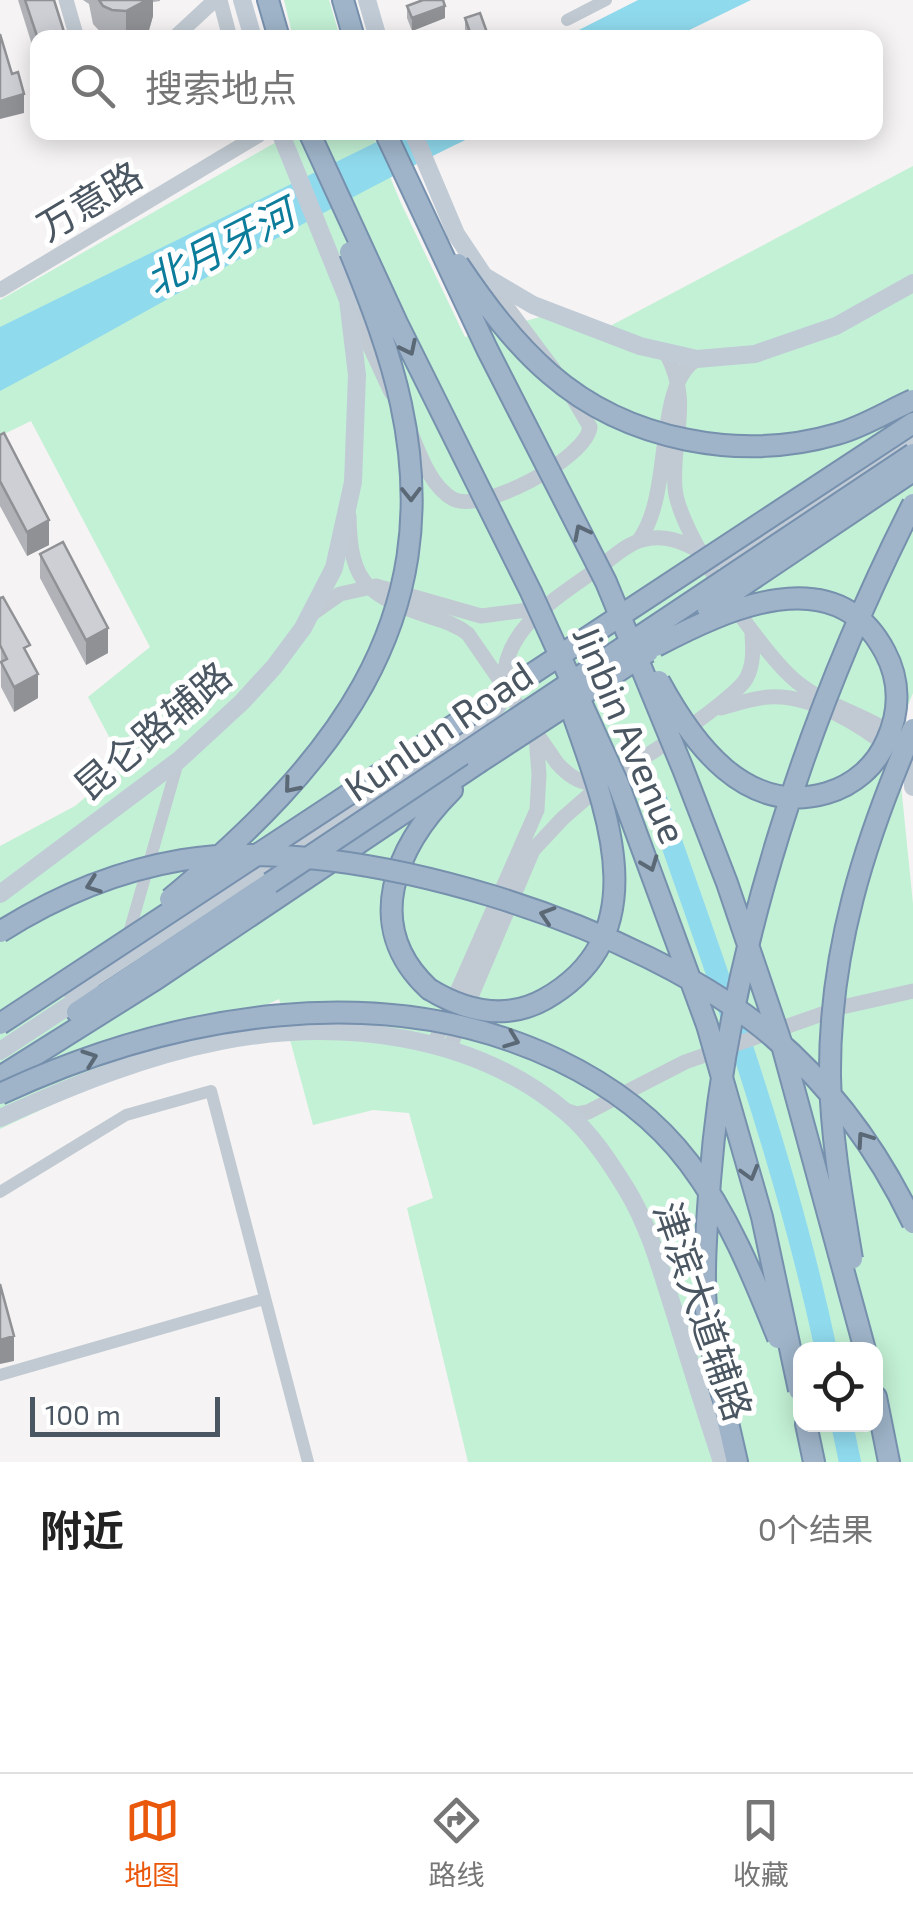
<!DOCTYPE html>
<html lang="zh">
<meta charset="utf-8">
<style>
:root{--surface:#fff;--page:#f6f6f6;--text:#222;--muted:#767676;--line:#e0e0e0;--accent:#ea580c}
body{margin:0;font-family:"Exo 2","Noto Sans SC",sans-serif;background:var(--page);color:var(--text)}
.controls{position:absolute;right:30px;bottom:30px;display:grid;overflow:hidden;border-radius:20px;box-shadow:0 5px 25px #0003}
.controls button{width:90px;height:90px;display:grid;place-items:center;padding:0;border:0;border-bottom:2px solid var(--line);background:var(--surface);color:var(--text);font:50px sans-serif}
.scale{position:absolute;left:30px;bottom:25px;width:190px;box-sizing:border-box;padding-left:10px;border:5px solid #4a5661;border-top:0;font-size:28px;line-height:35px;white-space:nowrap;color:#4a5661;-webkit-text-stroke:8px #fff;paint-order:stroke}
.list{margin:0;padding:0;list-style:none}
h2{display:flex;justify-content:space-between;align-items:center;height:130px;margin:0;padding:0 40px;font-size:42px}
h2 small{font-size:32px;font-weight:400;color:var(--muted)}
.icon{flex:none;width:55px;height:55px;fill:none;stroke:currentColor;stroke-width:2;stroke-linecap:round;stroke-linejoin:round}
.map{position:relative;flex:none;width:913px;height:1462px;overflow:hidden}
.search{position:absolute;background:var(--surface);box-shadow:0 5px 25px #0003;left:30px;right:30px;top:30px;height:110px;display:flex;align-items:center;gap:25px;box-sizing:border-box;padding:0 35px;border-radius:20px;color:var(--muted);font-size:38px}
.sheet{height:310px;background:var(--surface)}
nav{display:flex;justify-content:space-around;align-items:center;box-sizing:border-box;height:140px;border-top:2px solid var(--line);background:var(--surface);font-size:28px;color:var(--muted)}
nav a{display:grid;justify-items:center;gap:5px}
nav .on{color:var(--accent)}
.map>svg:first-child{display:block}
</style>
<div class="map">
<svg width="913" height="1462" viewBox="0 0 913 1462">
<rect width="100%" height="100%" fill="#f5f3f3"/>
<path fill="#c3f1d5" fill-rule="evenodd" d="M284 0H329L340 37H293Z
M292 133H372L400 201 465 337 540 317 595 334 913 166V693L896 735 913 904V1462H468L407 1208 433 1198 409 1113 373 1110 313 1125 279 999 0 1129V846L75 806 124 765 88 697 150 647 31 421 0 436V300ZM800 1350H876V1424H800Z"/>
<path fill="#90daee" d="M638 0H751L675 37H565Z
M395 133H480C316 211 161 306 0 391V327Z"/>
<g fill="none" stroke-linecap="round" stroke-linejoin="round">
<path stroke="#90daee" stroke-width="22" d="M656 799C720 980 786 1161 826 1350
M842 1424 850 1462"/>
<defs>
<path id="trunk" d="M268 0 279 38
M343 0 354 38
M429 989C361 926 396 846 452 790
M77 1012 270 883
M0 1077 156 979 478 763
M716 1370 737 1462
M876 1397 889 1462
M806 1424 814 1462"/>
</defs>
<use href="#trunk" stroke="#7690ad" stroke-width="24"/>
<path stroke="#c1cad2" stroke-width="12" d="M567 20 606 0
M127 940 178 762
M0 1192 126 1115 211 1091 308 1462
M0 1375 264 1299"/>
<path stroke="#c1cad2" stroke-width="15" d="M66 0 77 38
M220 0 230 38
M174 38 215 0
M487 280 554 370
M0 290 259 135
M352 308 391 392
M666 353C693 403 671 437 675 488 678 532 762 654 797 682 826 706 866 715 898 737
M408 426C418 449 429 486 453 499 481 514 586 459 590 427L570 393
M349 516C350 587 370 596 431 617 445 621 457 625 468 634L557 763C565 772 576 782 590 783 612 784 734 700 746 679 754 665 753 649 752 633
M639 540C674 493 653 386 697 359
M310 615 340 594 376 586 481 616 543 608
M504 683C503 628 557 598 597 569 610 560 626 544 642 540 664 534 682 541 701 552
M721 708C737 704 752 698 769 697 811 694 861 725 893 751
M434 1044 537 810 539 774 536 737
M449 1049 533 850 563 818 602 784
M565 1110 577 1114 588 1112 685 1062 842 1007 913 991"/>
<path stroke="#c1cbd6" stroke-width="18" d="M242 0 253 38
M367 0 378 38
M413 132 456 234 484 276 533 305 640 346 697 359 755 354 836 326 913 283
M702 553 719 559 733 557 913 435
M913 768V787
M0 894 179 760 242 702 274 667 303 628 334 568 353 482 357 375 348 300 280 132
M72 992 488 717 498 705 503 691
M0 1051 91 991
M0 1118C71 1086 144 1056 221 1041 338 1018 473 1033 567 1113 591 1133 611 1164 627 1190 651 1230 662 1274 676 1317 691 1366 706 1414 722 1462"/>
<use href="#trunk" stroke="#9fb4c9" stroke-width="20"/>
<defs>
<path id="trunk-bridge" d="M309 132 397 323 531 592 619 786 707 1025 762 1217 799 1390
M385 132 487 349 606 582 683 769 727 883 782 1045 865 1350
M458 264C485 304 514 343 550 374 627 441 741 462 837 434 863 427 888 411 913 400
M708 609 913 471
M656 646C725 610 835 557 885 652 900 680 900 711 887 740 876 766 854 785 827 793 745 817 692 742 659 681
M478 763 648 652
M270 883 913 454
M170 899C329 766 449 626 401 404 390 353 370 301 350 252
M0 932C55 897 117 871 182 860 352 832 642 925 772 1036 832 1087 879 1152 913 1223
M429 989C465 1011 506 1021 545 999 663 932 602 800 569 703
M0 1024 913 423
M0 1094C171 1014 382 976 558 1060 608 1084 655 1118 689 1163 729 1216 753 1276 778 1338
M852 1259C842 1199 831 1137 830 1076 829 952 864 842 913 729
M716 1370C712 1350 708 1330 706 1310 703 1267 707 1224 710 1181 727 953 810 707 913 504"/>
</defs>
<use href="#trunk-bridge" stroke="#7690ad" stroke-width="24" stroke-linecap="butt"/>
<use href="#trunk-bridge" stroke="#9fb4c9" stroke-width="20"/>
</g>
<path fill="#b0b2b7" d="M18 0H54L38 38V64Z
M83 0H160V1L153 2V16L149 30 134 38H106L93 24 89 4Z
M407 6 445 18 412 31 407 18Z
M465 18 489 38H467L465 31Z
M0 435 49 545 27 556 0 506Z
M40 554 108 653 86 665 40 578Z
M0 598 30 658 38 698 14 712 1 687Z"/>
<path fill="#909195" d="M147 0H153V16L149 30 134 38H126V11Z
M445 6V18L412 31V18Z
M24 94V113L0 119V101Z
M49 520V545L27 556V532Z
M108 628V653L86 665V640Z
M38 674V698L14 712V687Z
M14 1336V1361L0 1364V1340Z"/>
<path fill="#cdcfd5" stroke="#909195" stroke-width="2.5" d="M25 0H54L66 38H38V39Z
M99 0H147L126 11 112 10 103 6Z
M423 0H443L445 6 412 18 407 6Z
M480 13 489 38H472L465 18Z
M0 34 12 74 18 72 24 94 0 101Z
M4 433 49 520 27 532 0 481V435Z
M63 542 108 628 86 640 40 554Z
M3 597 30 645 24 648 38 674 14 687 1 662 7 659 0 645V598Z
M0 1284 14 1336 0 1340Z"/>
<defs><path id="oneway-chevron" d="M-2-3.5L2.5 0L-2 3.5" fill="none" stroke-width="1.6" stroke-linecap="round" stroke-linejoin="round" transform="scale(2.5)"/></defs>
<g stroke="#5b6976">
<use href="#oneway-chevron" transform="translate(409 348) rotate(64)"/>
<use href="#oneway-chevron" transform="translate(411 494) rotate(89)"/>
<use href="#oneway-chevron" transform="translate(581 532) rotate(-117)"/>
<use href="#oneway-chevron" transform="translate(291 786) rotate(130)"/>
<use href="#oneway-chevron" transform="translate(650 864) rotate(69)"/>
<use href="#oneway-chevron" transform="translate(93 885) rotate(160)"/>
<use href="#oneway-chevron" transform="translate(547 915) rotate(-162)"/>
<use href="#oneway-chevron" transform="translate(512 1040) rotate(21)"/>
<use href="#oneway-chevron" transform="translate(90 1058) rotate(-20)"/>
<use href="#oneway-chevron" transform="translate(864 1139) rotate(-125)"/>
<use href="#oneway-chevron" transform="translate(750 1173) rotate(74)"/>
</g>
<g text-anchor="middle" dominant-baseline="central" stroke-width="10" stroke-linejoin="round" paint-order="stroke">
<g font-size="38" fill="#4a5661" stroke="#fff">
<text transform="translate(89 200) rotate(-31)">万意路</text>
<text transform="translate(152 730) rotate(-40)">昆仑路辅路</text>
<text transform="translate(438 730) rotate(-34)">Kunlun Road</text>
<text transform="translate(631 734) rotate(67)">Jinbin Avenue</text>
<text transform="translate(704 1311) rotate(71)">津滨大道辅路</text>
</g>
<g font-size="40" font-style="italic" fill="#0c7c9b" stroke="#fff">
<text transform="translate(219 246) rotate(-27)">北月牙河</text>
</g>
</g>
</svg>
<div class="controls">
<button><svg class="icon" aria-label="locate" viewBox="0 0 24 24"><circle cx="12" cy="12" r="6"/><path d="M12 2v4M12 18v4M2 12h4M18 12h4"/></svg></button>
</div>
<div class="scale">100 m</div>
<div class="search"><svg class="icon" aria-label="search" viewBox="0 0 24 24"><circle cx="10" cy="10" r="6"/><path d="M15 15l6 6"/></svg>搜索地点</div>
</div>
<section class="sheet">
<h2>附近<small>0个结果</small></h2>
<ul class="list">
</ul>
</section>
<nav>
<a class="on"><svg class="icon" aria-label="map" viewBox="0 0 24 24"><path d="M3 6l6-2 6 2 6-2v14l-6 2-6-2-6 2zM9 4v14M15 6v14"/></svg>地图</a>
<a><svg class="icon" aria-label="directions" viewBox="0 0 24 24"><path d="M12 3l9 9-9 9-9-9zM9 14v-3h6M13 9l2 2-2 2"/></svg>路线</a>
<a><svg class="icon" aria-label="saved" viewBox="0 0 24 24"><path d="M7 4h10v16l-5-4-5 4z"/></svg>收藏</a>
</nav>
